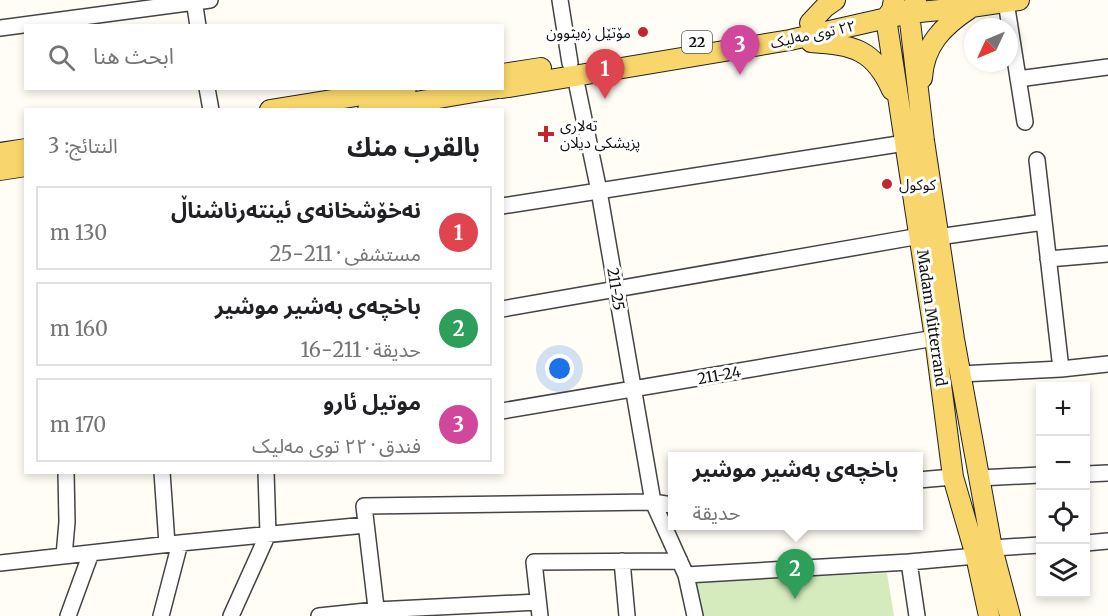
<!DOCTYPE html>
<html lang="ar">
<meta charset="utf-8">
<style>
:root{--surface:#fff;--page:#f2f2f2;--text:#202124;--muted:#757577;--line:#e0e0e0;--accent:#1a73e8}
body{margin:0;font-family:Merriweather,"Noto Sans Arabic",serif;background:var(--page);color:var(--text);direction:rtl}
.controls{position:absolute;right:18px;bottom:18px;display:grid;overflow:hidden;border-radius:0px;box-shadow:0 3px 9px #0003}
.controls button{width:54px;height:54px;display:grid;place-items:center;padding:0;border:0;border-bottom:2px solid var(--line);background:var(--surface);color:var(--text);font:30px sans-serif}
.compass{position:absolute;left:964px;top:18px;width:54px;height:54px;border-radius:50%;background:var(--surface);box-shadow:0 3px 9px #0003;rotate:226deg}
.you{position:absolute;left:560px;top:369px;width:21px;height:21px;margin:-15px;border:4px solid #fff;border-radius:50%;background:#1a73e8;box-shadow:0 0 0 9px #1a73e833}
.badge{display:grid;place-items:center;width:39px;height:39px;border-radius:50%;background:var(--accent);color:#fff;font-size:20px;font-weight:700}
.pin{position:absolute;translate:-50% -50px;filter:drop-shadow(0 2px 3px #0008)}
.pin::after{content:'';position:absolute;top:32px;width:21px;height:18px;background:inherit;clip-path:polygon(0 0,100% 0,50% 100%)}
.popup{position:absolute;left:668px;top:452px;width:255px;height:78px;box-sizing:border-box;display:grid;place-content:center;border-radius:0px;background:var(--surface);filter:drop-shadow(0 2px 4px #0005);font-size:20px;white-space:nowrap;color:var(--muted)}
.popup b{font-size:22px;color:var(--text)}
.popup::after{content:'';position:absolute;left:50%;top:100%;margin-left:-12px;border:12px solid transparent;border-top-color:var(--surface)}
.list{margin:0;padding:0;list-style:none}
h2{display:flex;justify-content:space-between;align-items:center;height:78px;margin:0;padding:0 24px;font-size:26px}
h2 small{font-size:20px;font-weight:400;color:var(--muted)}
.list li{display:grid;grid-template-columns:39px 1fr auto;gap:18px;align-items:center;box-sizing:border-box;height:84px;margin:0 12px 12px;padding:0 12px;border:2px solid var(--line);border-radius:0px}
.list b{display:block;font-size:22px;white-space:nowrap}
.list p{margin:0;font-size:20px;white-space:nowrap;color:var(--muted)}
.list em{font-size:20px;font-style:normal;color:var(--muted)}
.icon{flex:none;width:33px;height:33px;fill:none;stroke:currentColor;stroke-width:2;stroke-linecap:round;stroke-linejoin:round}
.map{position:relative;flex:none;width:1108px;height:616px;overflow:hidden;direction:ltr}
.search{position:absolute;background:var(--surface);box-shadow:0 3px 9px #0003;left:24px;top:24px;width:480px;height:66px;display:flex;align-items:center;gap:15px;box-sizing:border-box;padding:0 21px;border-radius:0px;color:var(--muted);font-size:22px}
.panel{position:absolute;background:var(--surface);box-shadow:0 3px 9px #0003;left:24px;top:108px;width:480px;height:366px;border-radius:0px;direction:rtl}
.map>svg:first-child{display:block}
</style>
<div class="map">
<svg width="1108" height="616" viewBox="0 0 1108 616">
<rect width="100%" height="100%" fill="#fffdf5"/>
<path fill="#d5ebbd" d="M887 573 894 616H702L694 582Z"/>
<g fill="none" stroke-linecap="round" stroke-linejoin="round">
<defs>
<path id="minor" d="M194 0 198 26
M560 0 570 63
M1006 2 1025 122
M0 28 210 0
M575 76 599 191 653 502 686 575 695 616
M1018 79 1108 67
M207 88 211 110
M1037 160 1061 369 1108 364
M502 206 905 143
M938 237 1044 222
M1048 259 1108 254
M502 309 920 236
M960 374 1061 369
M502 411 935 338
M162 472 167 544
M1086 474 1108 473
M979 478 1040 475
M918 480 953 477
M1086 543 1108 541
M992 548 1040 545
M64 556 67 522 66 472
M622 561 627 616
M909 562 917 616
M0 563 180 543 366 525
M686 575 909 562 976 556
M68 616 91 553
M161 616 180 543
M231 616 268 534 266 472
M319 616 376 610 538 602
M377 616 364 506 653 502 672 505
M540 616 534 562 680 561"/>
<path id="major" d="M894 0 892 10 886 18 935 338 953 477 976 556 989 616
M916 0 909 13 924 141 954 339 992 548 1010 616
M810 23 825 7 835 0
M811 42C853 45 874 49 892 90
M502 74 541 68
M922 78C924 45 943 26 969 9
M502 88 790 40 909 13 971 7 1019 0
M270 110 406 88
M368 110 498 88
M0 153 26 149
M0 170 26 166"/>
</defs>
<use href="#minor" stroke="#444" stroke-width="18"/>
<use href="#major" stroke="#222" stroke-width="22"/>
<use href="#minor" stroke="#fff" stroke-width="15"/>
<use href="#major" stroke="#f9d66b" stroke-width="20"/>
</g>
<g fill="#c4262e" stroke="#fff" stroke-width="2">
<circle cx="643" cy="32" r="6"/>
<path d="M543 125h6v6h6v6h-6v6h-6v-6h-6v-6h6z"/>
<circle cx="887" cy="184" r="6"/>
</g>
<g text-anchor="middle" dominant-baseline="central" stroke-width="6" stroke-linejoin="round" paint-order="stroke">
<rect fill="#fff" stroke="#585858" stroke-width="1.5" x="682" y="31" width="30" height="22" rx="4.5"/>
<g font-size="14" font-weight="bold" fill="#111">
<text x="697" y="42">22</text>
</g>
<g font-size="15" fill="#111" stroke="#fff" text-anchor="start">
<text x="631" y="32" text-anchor="end">مۆتێل زەیتوون</text>
<text x="560" y="125">تەلاری<tspan x="560" dy="17">پزیشکی دیلان</tspan></text>
<text x="899" y="184">کوکول</text>
</g>
<g font-size="15" fill="#111" stroke="#fff">
<text transform="translate(813 34) rotate(-12)">٢٢ توی مەلیک</text>
<text transform="translate(616 289) rotate(81)">211-25</text>
<text transform="translate(932 318) rotate(82)">Madam Mitterrand</text>
<text transform="translate(719 375) rotate(-10)">211-24</text>
</g>
</g>
</svg>
<div class="controls">
<button>+</button>
<button>−</button>
<button><svg class="icon" aria-label="locate" viewBox="0 0 24 24"><circle cx="12" cy="12" r="6"/><path d="M12 2v4M12 18v4M2 12h4M18 12h4"/></svg></button>
<button><svg class="icon" aria-label="layers" viewBox="0 0 24 24"><path d="M12 4l9 5-9 5-9-5zM3 14l9 5 9-5"/></svg></button>
</div>
<svg class="compass" viewBox="-18 -18 36 36"><path d="M0-13l5 13h-10z" fill="#e53935"/><path d="M0 13l5-13h-10z" fill="#757577"/></svg>
<div class="you"></div>
<div class="pin badge" style="left:605px;top:99px;background:#e0444e">1</div>
<div class="pin badge" style="left:795px;top:599px;background:#2e9e5b">2</div>
<div class="popup"><b>باخچەی بەشیر موشیر</b>حديقة</div>
<div class="pin badge" style="left:740px;top:75px;background:#d1479c">3</div>
<div class="search"><svg class="icon" aria-label="search" viewBox="0 0 24 24"><circle cx="10" cy="10" r="6"/><path d="M15 15l6 6"/></svg>ابحث هنا</div>
<section class="panel">
<h2>بالقرب منك<small>النتائج: 3</small></h2>
<ul class="list">
<li><span class="badge" style="background:#e0444e">1</span><div><b>نەخۆشخانەی ئینتەرناشناڵ</b><p>مستشفى · 211-25</p></div><em>130 m</em></li>
<li><span class="badge" style="background:#2e9e5b">2</span><div><b>باخچەی بەشیر موشیر</b><p>حديقة · 211-16</p></div><em>160 m</em></li>
<li><span class="badge" style="background:#d1479c">3</span><div><b>موتیل ئارو</b><p>فندق · ٢٢ توی مەلیک</p></div><em>170 m</em></li>
</ul>
</section>
</div>
